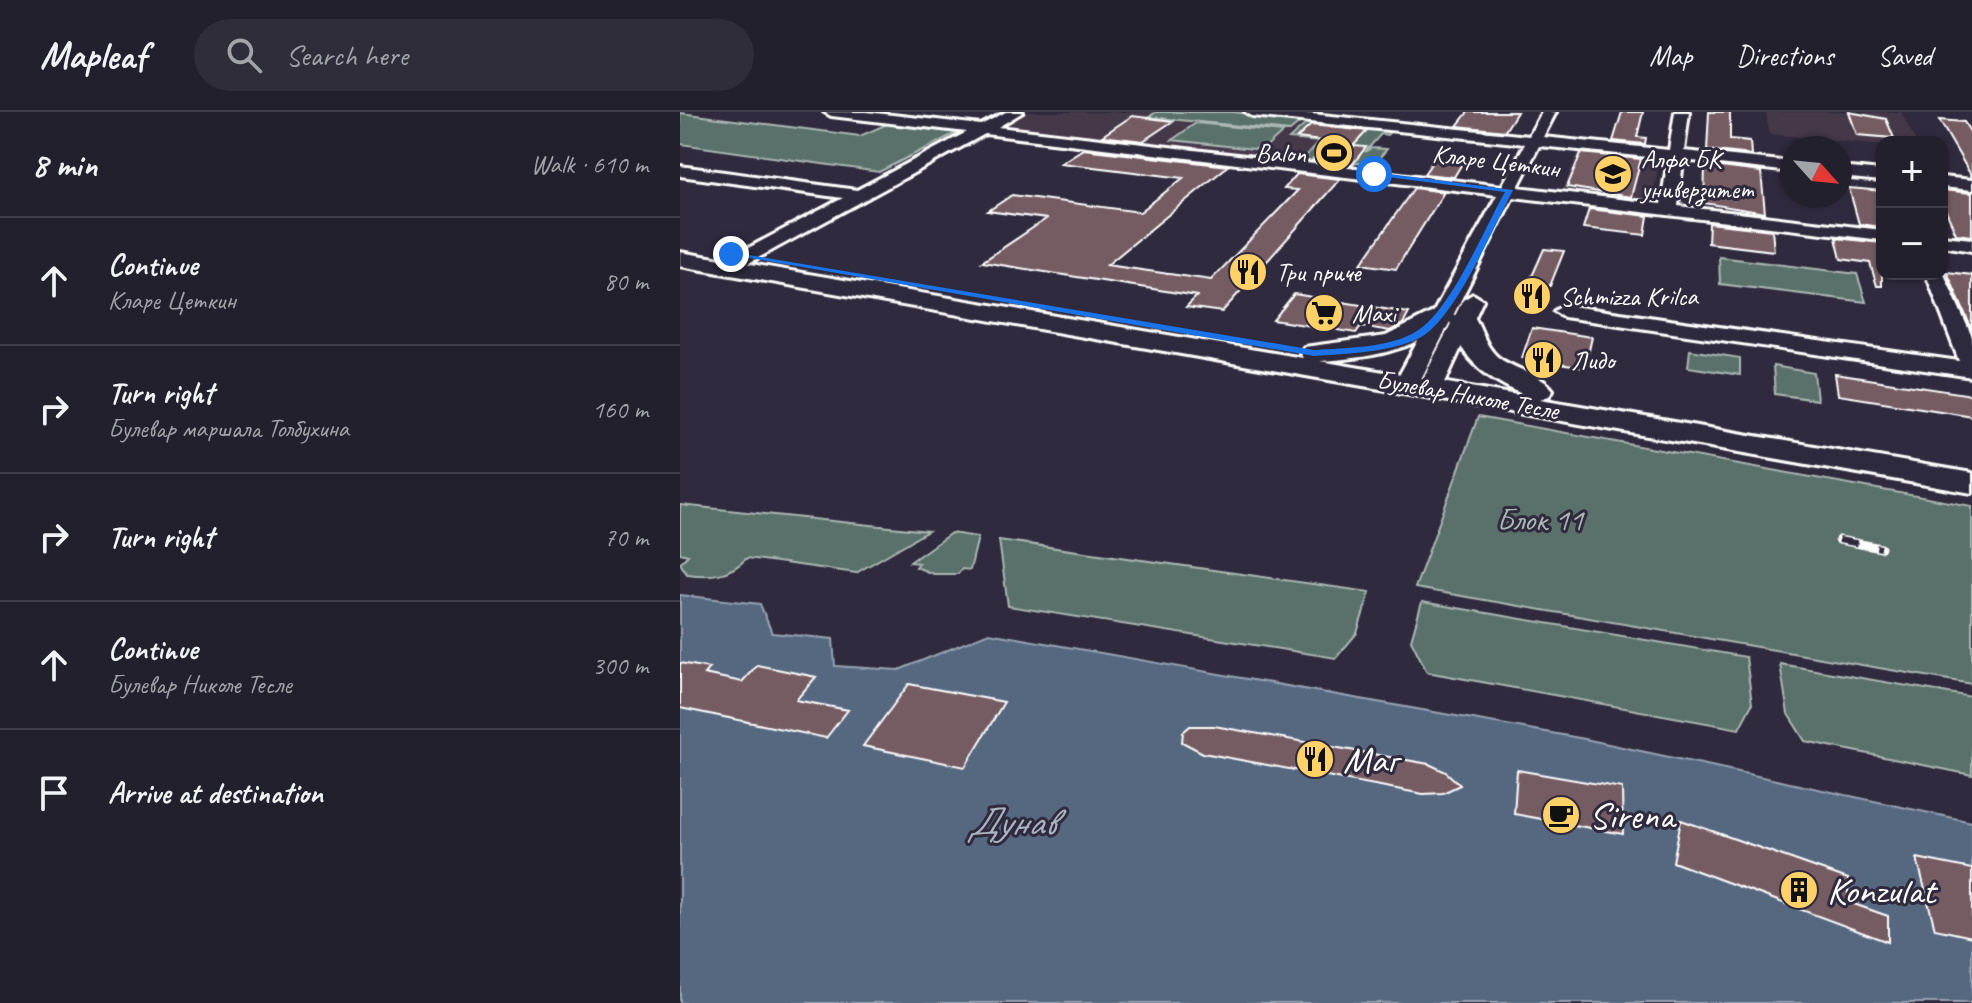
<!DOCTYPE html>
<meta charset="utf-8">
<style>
:root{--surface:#23202e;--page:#2f2d3a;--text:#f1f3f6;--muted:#a3a3aa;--line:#403e4a}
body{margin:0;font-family:Caveat,sans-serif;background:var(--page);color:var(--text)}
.controls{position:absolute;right:24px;top:24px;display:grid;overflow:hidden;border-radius:16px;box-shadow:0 2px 6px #0004}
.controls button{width:72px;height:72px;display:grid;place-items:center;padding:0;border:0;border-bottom:2px solid var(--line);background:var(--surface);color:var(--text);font:40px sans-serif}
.compass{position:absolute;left:1100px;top:24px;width:72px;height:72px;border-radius:50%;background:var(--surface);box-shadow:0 2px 6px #0004;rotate:117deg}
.stop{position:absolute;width:24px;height:24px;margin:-18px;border:6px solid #1a73e8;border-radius:50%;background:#fff}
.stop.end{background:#1a73e8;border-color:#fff;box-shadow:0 2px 8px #0008}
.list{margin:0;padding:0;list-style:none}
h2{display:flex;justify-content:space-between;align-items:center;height:104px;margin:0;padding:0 32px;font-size:34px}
h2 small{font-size:26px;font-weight:400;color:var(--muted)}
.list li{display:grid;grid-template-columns:52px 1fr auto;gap:24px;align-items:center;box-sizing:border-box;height:128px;padding:0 32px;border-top:2px solid var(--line)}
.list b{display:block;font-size:30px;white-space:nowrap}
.list p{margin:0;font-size:26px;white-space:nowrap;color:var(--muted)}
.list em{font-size:26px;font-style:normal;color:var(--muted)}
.icon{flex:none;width:44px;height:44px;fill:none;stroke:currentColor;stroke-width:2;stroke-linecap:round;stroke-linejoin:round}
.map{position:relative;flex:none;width:1292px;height:891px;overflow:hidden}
header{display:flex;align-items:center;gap:48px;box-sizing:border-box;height:112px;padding:0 40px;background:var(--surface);border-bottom:2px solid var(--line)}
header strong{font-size:38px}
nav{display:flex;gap:44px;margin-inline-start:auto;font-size:28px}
.search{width:560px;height:72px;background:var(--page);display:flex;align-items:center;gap:20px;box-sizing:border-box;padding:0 28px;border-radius:44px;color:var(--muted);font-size:30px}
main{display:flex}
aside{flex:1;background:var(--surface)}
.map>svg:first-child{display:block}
</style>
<header>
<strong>Mapleaf</strong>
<div class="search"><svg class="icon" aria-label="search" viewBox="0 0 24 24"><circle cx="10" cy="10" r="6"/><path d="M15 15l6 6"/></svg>Search here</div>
<nav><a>Map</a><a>Directions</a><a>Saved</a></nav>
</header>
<main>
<aside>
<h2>8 min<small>Walk · 610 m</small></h2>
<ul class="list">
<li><svg class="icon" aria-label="ahead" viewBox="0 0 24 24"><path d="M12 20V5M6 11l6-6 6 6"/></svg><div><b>Continue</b><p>Кларе Цеткин</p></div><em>80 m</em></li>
<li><svg class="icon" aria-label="right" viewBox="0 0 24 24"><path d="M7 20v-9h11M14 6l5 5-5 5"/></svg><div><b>Turn right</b><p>Булевар маршала Толбухина</p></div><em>160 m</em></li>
<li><svg class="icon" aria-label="right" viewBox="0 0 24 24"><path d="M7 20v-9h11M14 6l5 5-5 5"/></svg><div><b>Turn right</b></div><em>70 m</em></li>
<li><svg class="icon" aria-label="ahead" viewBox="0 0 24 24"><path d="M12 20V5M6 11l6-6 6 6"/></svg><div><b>Continue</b><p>Булевар Николе Тесле</p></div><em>300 m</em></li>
<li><svg class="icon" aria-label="arrive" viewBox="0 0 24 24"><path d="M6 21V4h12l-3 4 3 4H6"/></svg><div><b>Arrive at destination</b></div></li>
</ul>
</aside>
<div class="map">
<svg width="1292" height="891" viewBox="0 0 1292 891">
<rect width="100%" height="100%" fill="#2f2a3d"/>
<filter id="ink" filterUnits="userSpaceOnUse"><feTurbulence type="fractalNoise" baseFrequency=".0125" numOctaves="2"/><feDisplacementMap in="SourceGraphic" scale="16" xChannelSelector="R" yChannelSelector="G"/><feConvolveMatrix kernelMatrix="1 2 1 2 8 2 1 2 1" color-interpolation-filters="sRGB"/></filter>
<g filter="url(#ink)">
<path fill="#443949" d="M348 0H548L627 8 606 27 637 31 617 50 319 15Z
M1086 0H1221L1236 30H1202V33L1089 22Z
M899 38 980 46 972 88 883 78Z"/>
<path fill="#5a706a" stroke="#acb8b4" stroke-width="2" d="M476 0H553L623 8 610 19 469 5Z
M0 1 180 24 214 9 284 17 199 60 0 32Z
M629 9 712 18 707 23 701 22 685 40 691 36 707 37 693 53 676 51 671 55 620 50 639 30 609 27Z
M516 11 603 20 583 38 492 28Z
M1039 145 1177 162 1186 190 1040 172Z
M1010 238 1060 246V263L1008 255Z
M1093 254 1134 261 1137 288 1095 282Z
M798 305 1292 394V572L735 476Z
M0 393 248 419 176 461 67 446C49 464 31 465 7 462L0 451 8 443 0 441Z
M271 421 298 425 290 458 282 457 278 462H253L236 455 239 451 230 450Z
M319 428 690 480 677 521 656 546 328 494Z
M742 490 1066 545 1072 592 1059 617 747 560 731 528Z
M1100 552 1292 585V663L1125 629 1108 602Z"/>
<path fill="#546780" stroke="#98a4b3" stroke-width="2" d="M0 483 80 492 92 521 153 527 155 554 219 558 309 521 905 627 1292 710V891H0Z"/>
<path fill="#745c64" stroke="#fff" stroke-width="2" d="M788 0H837L825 19 777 14Z
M942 0H963L957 25 966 26 965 32 933 29Z
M1029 0H1050V27L1070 29 1071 43 1027 38Z
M1169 0 1206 7 1214 26 1177 23Z
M452 4 493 9 463 29 422 24Z
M1259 8 1284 10 1292 23V65Z
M631 13 687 19 673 34 686 35 672 53 632 49 650 30 617 26Z
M403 37 548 54 427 153 531 168 618 78 604 77 617 62 660 67 542 200 506 195 517 184 302 150 366 107 308 99 332 83 460 100 503 66 381 51Z
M901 41 961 47 951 85 887 75Z
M755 46 783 50 774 65 744 62Z
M1025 53 1081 60 1085 101 1024 91Z
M734 76 764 80 716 157 681 152Z
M1169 76 1202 79V115L1179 112Z
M1262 78 1292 81V124L1276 122 1262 90Z
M909 97 968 104 965 123 903 116Z
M1029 111 1092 118 1094 139 1028 131Z
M1156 126 1202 131V174H1197L1190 151 1161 147Z
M864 137 884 139 870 174 849 171Z
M1267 160 1292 163V218L1273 174Z
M614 182 729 201 723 212 710 219 681 214 676 221 593 208Z
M852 216 912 225 905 256 842 246Z
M1155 262 1292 283V304L1158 283Z
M0 551 29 556 24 562 62 570 77 553 136 565 116 588 168 598 146 626 0 596Z
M229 572 324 590 285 655 183 634Z
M510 614H534L749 652 766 660 780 673 763 681 743 682 523 641 502 630 503 620Z
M837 658 942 676 943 722 834 702Z
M1001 708 1168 767V790L1208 804V830L993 750Z
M1237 746 1292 757V825L1255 817Z"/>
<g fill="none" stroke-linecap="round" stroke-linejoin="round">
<defs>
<path id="minor" d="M144 0H186L301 13 326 0H343L318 15 822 74 845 32 572 4 565 0H612L849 24 862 0H876L863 25 989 38 995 0H1009L1004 39 1112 50V60L1003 48 998 94 1202 118V128L833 85 738 273 734 278H718L714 273 817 83 305 22 54 159H40L37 155 40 151 163 86 0 64V54L177 78 287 20 151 4ZM859 34 988 47 981 92 838 75Z
M1160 55 1202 59V69L1160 65Z
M1262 65 1292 68V78L1262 75Z
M1262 124 1292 127V139L1262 134Z
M1262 158 1292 225V265L884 205 874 199 884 193 1279 249 1246 162H1262Z
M793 182 803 188 762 277 758 282H742L738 277 783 188Z"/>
<path id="major" d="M0 140 623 246 620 241 624 235 706 224 761 196 770 198 774 203H793C803 218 804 234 819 246 835 258 862 262 873 278L869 284 860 287 1292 361V381L0 154ZM770 210C783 251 811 269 849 285L640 249C688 246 730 240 770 210Z"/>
</defs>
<use href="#minor" stroke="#fff" stroke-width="6"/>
<use href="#major" stroke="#fff" stroke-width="6"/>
<use href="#minor" fill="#2f2a3d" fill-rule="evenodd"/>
<use href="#major" fill="#2f2a3d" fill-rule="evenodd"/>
<defs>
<path id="rail" d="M1159 428 1201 436"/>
</defs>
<use href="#rail" stroke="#fff" stroke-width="9"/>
<use href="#rail" stroke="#2f2a3d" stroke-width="6" stroke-dasharray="19" stroke-linecap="butt"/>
</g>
</g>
<path fill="#1a73e8" d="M694 60 833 78C813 116 777 202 743 224 717 240 664 242 634 244L47 142 51 140 634 238C664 236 711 236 737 219 771 198 804 117 825 80L692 63Z"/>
<defs>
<symbol id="stadium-disc" viewBox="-11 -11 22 22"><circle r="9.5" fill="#ffd166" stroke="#2f2a3d"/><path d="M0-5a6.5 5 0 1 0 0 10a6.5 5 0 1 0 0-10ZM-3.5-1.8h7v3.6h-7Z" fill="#111"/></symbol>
<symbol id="university-disc" viewBox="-11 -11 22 22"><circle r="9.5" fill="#ffd166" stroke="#2f2a3d"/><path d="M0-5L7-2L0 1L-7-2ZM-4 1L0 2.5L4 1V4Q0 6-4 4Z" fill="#111"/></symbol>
<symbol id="restaurant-disc" viewBox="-11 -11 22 22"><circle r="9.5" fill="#ffd166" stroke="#2f2a3d"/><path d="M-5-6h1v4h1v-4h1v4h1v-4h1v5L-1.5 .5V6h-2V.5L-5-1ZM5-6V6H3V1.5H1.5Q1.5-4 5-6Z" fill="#111"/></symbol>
<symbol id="supermarket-disc" viewBox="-11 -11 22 22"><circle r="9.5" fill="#ffd166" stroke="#2f2a3d"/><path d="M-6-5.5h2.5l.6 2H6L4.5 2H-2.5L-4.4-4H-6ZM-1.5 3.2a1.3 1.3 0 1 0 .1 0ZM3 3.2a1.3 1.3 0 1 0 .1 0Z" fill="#111"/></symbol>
<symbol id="cafe-disc" viewBox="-11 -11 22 22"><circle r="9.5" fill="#ffd166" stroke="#2f2a3d"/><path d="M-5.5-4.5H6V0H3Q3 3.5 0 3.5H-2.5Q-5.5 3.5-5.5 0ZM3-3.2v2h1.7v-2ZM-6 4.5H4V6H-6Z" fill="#111"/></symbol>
<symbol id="building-disc" viewBox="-11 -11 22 22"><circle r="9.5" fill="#ffd166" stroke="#2f2a3d"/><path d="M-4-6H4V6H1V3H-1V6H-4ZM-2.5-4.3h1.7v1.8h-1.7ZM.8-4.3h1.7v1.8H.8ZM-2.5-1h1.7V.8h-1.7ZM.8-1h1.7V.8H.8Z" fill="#111"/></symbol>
</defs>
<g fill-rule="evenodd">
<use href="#stadium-disc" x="632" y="19" width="44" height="44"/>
<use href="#university-disc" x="911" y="40" width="44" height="44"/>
<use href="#restaurant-disc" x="546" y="138" width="44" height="44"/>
<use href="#restaurant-disc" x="830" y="162" width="44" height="44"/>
<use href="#supermarket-disc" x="622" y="179" width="44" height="44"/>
<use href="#restaurant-disc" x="841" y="226" width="44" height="44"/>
<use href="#restaurant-disc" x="613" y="625" width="44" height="44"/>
<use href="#cafe-disc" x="859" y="681" width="44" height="44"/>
<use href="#building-disc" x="1097" y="756" width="44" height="44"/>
</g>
<g text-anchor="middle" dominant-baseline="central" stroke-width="6" stroke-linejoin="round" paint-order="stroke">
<g font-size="26" fill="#fff" stroke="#2f2a3d" text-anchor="start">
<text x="626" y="41" text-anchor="end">Balon</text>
<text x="961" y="47">Алфа БК<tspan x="961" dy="30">универзитет</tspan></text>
<text x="596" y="160">Три приче</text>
<text x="880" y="184">Schmizza Krilca</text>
<text x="672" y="201">Maxi</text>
<text x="891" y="248">Лидо</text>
</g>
<g font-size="26" fill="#fff" stroke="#2f2a3d">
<text transform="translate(816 49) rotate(7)">Кларе Цеткин</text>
<text transform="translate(788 283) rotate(10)">Булевар Николе Тесле</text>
</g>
<g font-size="32" fill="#acb8b4" stroke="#2f2a3d">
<text x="860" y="407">Блок 11</text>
</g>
<g font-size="38" fill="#fff" stroke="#2f2a3d" text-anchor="start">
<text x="663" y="647">Маг</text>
<text x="909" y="703">Sirena</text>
<text x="1147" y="778">Konzulat</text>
</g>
<g font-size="40" font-style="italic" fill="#aab3c0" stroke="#2f2a3d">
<text x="331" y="710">Дунав</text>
</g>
</g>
</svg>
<div class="controls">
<button>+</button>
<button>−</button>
</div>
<svg class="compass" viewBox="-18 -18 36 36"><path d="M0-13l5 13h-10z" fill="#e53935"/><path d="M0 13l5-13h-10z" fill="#a3a3aa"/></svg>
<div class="stop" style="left:694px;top:62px"></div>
<div class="stop end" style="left:51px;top:142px"></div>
</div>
</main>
